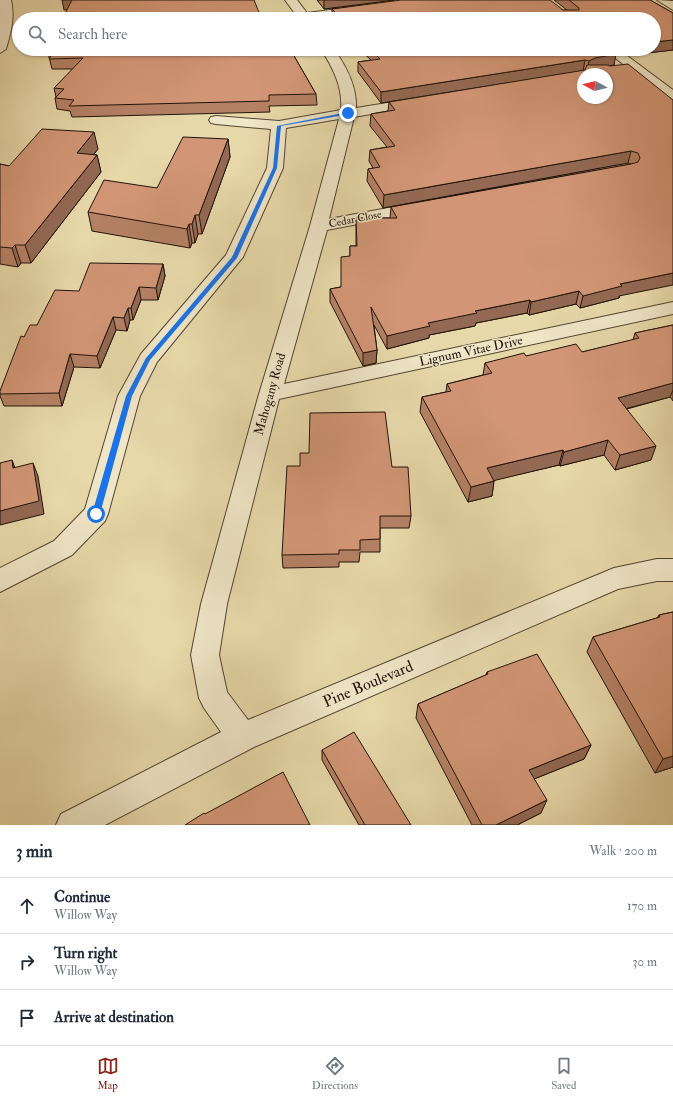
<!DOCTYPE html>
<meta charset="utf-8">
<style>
:root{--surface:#fff;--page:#f2f2f3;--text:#1f2937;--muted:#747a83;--line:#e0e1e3;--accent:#8f2418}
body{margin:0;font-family:"IM FELL Double Pica",serif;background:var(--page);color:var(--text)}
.compass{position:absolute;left:577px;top:68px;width:36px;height:36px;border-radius:50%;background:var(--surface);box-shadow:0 1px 3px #0004;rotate:278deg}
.stop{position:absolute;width:12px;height:12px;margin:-9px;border:3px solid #1a73e8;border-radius:50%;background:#fff}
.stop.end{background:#1a73e8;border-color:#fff;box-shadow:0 1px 4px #0008}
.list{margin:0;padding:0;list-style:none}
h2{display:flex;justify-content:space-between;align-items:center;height:52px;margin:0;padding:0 16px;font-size:17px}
h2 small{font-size:13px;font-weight:400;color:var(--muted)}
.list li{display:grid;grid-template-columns:26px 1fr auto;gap:12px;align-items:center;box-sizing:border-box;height:56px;padding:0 16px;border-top:1px solid var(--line)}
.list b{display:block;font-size:15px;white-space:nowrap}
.list p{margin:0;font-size:13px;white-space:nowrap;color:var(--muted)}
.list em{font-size:13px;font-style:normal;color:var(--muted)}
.icon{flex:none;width:22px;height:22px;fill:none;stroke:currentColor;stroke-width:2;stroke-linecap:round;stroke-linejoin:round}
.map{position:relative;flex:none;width:673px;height:825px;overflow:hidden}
.search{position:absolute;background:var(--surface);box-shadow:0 1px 3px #0004;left:12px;right:12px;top:12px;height:44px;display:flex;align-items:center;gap:10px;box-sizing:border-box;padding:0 14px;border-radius:22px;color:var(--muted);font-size:15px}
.sheet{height:220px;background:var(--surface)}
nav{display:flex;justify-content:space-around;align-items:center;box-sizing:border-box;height:56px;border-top:1px solid var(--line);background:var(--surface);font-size:11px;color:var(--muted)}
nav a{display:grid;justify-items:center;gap:2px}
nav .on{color:var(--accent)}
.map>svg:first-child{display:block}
</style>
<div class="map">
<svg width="673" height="825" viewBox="0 0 673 825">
<rect width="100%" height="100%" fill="#e7d8a9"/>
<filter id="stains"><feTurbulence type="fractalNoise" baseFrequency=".005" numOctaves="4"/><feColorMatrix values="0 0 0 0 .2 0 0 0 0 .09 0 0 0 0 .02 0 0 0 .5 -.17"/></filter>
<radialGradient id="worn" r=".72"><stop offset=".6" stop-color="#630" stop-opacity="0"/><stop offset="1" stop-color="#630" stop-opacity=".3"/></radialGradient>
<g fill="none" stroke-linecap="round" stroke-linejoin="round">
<defs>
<path id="minor" d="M0 0H11C15 17 11 32 6 49L0 53Z
M285 0H297L307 13 361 6 367 10 361 14 317 19H299Z
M657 0 673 1V10Z
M321 49H334C346 66 357 86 356 108L418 98 423 99 425 102 423 105 418 106 354 117 329 219 420 202 426 203 428 207 426 211 420 212 327 230 284 384 673 302V314L279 399 227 604 219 655 227 692 248 720 614 568 657 559H673V581H657L618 589 254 747 105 825H56L61 814 221 732 204 708 199 698 191 655 201 604 259 394 310 226 339 119 286 128 283 168 243 257 157 362 140 396 108 514 105 521 72 555 0 592V568L54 541 85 509 118 396 141 354 226 255 267 168 271 129 216 124 211 123 209 120 211 117 216 116 279 121 341 110C343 87 333 68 321 49Z
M604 49H618L673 90V101L668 100Z"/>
</defs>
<use href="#minor" stroke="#524432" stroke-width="2"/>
<use href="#minor" fill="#efe6c7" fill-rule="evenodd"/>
</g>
<path fill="#b58165" stroke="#20130b" d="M317 0H395L324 9Z
M554 0H650L673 13V50L629 55 620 49H654V19H332V9L567 10Z
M47 49H290L316 94 317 105 269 106 270 112 72 117 70 111 57 109 55 98 56 97 54 88 73 69H52Z
M359 49H614V65L609 66 673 100 619 298 580 308 576 304 529 315 527 313 476 323 475 326 429 335V338L387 349 374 325 377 350 376 363 363 366 330 302V289L341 287 350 256V246H356V218H390L391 207 631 164 628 163 383 208 367 181 368 169 373 168 369 161 370 150 387 147 370 126 371 114 388 111 389 102 584 71 381 103 358 72V62L371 60Z
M228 139 230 157 202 234H198L195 243H192L190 248 92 231 88 212 157 188Z
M98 149 94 154 97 155 101 172 31 263H21L18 267 0 264V164L9 166Z
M163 264 165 276 158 300H141L133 320H130L127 331 116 330 100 368 74 367 62 406H4L0 396V391L24 337 37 325 79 291Z
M673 325V401L670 397 627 409 651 460 615 470 604 455 560 466 559 465 494 480 492 496 468 502 420 412 422 397 446 392 447 384 483 375 485 363 526 356 582 352 633 340 635 333Z
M392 467 411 516 409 528H380V552H360L359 562H339V567L283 568 282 555Z
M673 612V767L655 773 587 652 593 637 657 618 659 615Z
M487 672 591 745 584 759 534 779 541 813 517 825H472L416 718 418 704 486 675Z
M322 750 411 825H359L322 760Z"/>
<path fill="#936953" stroke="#20130b" d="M62 0H72L74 9 64 10Z
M324 0H395L324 9Z
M673 40V50L629 55 631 49H654V42Z
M609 49H614L613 55 616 54 614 65 593 69 587 71 589 61Z
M585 60 583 71 381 103V92Z
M94 132 98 149 81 170 77 153Z
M228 139 230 157 202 234 199 215Z
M631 151 628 163 383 208 384 195Z
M97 155 101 172 31 263 25 245Z
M195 215 198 234 195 243 192 224Z
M189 224 192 243 190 248 187 229Z
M15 245 21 263 18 267 12 248Z
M163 264 165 276 158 300 156 288Z
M673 273V285L619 296V298L580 308 583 296 620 284Z
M139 287 141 300 133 320 131 308Z
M579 291 576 304 529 315 531 302Z
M530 300 527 313 476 323 475 326 429 335V338L387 349V336L428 323 475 311Z
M128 308 130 320 127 331 124 318Z
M113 317 116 330 100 368 97 356Z
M377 350 376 363 363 366V353Z
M70 354 74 367 62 406 59 393Z
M673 383V390L670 397 613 412 618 398Z
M608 440 604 455 560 466 564 452Z
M656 446 651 460 615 470 620 455Z
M563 450 559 465 484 483 487 468Z
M12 460 17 473 13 468Z
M33 463 38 476 44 514 0 525V511Z
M494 481 492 496 468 502 471 487Z
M591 745 584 759 524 783 529 770Z
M673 756V767L655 773 663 759Z
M547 800 541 813 517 825H496Z"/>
<path fill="#d29676" stroke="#20130b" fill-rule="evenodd" d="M72 0H254L260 15 269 14 272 19H62Z
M401 0H550L563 10H579V8L569 0H650L673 13V40L654 42V19H341L332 9Z
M55 49H290L316 94 269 95V101L69 106 74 100 55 98 64 89 54 88 83 58 49 59Z
M370 49H609L616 54 595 58 589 61 585 60 381 92 358 62 380 59Z
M628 64 673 100V273L620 284 622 286 583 296 579 291 531 302 530 300 475 311 477 313 428 323 430 326 387 336 371 307 377 350 363 353 330 289 341 287V257L350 256V246H357L356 218H397L391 207 631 164 638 162 640 158 638 153 631 151 384 195 368 169 380 167 370 150 395 146 371 114 395 110 389 102 585 70 587 65H608L610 66ZM583 74H607V98H583Z
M42 129 94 132 77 153 97 155 25 245H15L12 248 0 247V164L9 166Z
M183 137 228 139 199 215H195L192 224H189L187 229 88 212 104 180 157 188Z
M90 263 163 264 156 288 139 287 131 308H128L124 318 113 317 97 356 70 354 59 393 0 394V391L21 336 24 337 30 325H37L55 290 79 291Z
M673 325V383L618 398 656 446 620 455 608 440 564 452 563 450 487 468 494 481 471 487 422 397 451 391 447 384 492 373 485 363 524 353 526 356 576 344 582 352 639 338 635 333Z
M385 412 392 467H408L411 516H380V539L360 540V550H339V554L282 555 287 466H300V453H309L310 413Z
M12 460 13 468 33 463 39 501 0 511V463Z
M673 612V756L663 759 593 637 660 617 659 615Z
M537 654 591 745 529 770 547 800 496 825H482L418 704 488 674 487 672Z
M354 732 411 825H365L322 750Z
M283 772 310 825H185L204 813 205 814Z"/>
<path fill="#1a73e8" d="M348 112 350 114 281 126 277 168 237 258 150 360 132 396 100 514 99 516H94L92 514 126 396 146 358 232 257 273 168 277 126Z"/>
<g text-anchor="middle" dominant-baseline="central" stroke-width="3" stroke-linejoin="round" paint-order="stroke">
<g font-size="11" fill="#20130b" stroke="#efe6c7">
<text transform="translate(355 219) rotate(-11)">Cedar Close</text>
</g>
<g font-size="13" fill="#20130b" stroke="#efe6c7">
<text transform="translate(471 351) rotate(-12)">Lignum Vitae Drive</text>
<text transform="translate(270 394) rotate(-74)">Mahogany Road</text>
</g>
<g font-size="16" fill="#20130b" stroke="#efe6c7">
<text transform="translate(368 684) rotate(-23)">Pine Boulevard</text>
</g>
</g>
<rect width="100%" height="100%" filter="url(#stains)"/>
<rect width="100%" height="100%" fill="url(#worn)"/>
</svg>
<svg class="compass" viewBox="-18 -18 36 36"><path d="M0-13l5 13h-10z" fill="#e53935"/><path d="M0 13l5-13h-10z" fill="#747a83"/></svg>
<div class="stop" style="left:96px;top:514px"></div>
<div class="stop end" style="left:348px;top:113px"></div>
<div class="search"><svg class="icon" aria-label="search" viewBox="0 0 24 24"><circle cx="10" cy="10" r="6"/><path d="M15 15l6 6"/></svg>Search here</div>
</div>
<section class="sheet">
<h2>3 min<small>Walk · 200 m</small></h2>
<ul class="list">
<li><svg class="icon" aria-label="ahead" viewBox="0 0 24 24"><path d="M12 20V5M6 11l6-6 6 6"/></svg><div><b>Continue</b><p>Willow Way</p></div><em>170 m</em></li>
<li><svg class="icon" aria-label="right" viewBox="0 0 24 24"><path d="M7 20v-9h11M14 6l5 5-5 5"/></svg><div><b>Turn right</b><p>Willow Way</p></div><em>30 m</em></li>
<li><svg class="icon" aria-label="arrive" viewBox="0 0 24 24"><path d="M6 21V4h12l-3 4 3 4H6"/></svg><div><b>Arrive at destination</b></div></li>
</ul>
</section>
<nav>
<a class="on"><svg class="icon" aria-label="map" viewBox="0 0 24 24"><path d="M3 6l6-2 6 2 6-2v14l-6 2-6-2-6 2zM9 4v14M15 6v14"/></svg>Map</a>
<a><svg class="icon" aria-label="directions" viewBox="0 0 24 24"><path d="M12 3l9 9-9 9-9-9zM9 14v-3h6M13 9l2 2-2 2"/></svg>Directions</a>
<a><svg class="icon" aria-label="saved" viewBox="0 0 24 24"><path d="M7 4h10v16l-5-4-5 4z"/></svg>Saved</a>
</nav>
